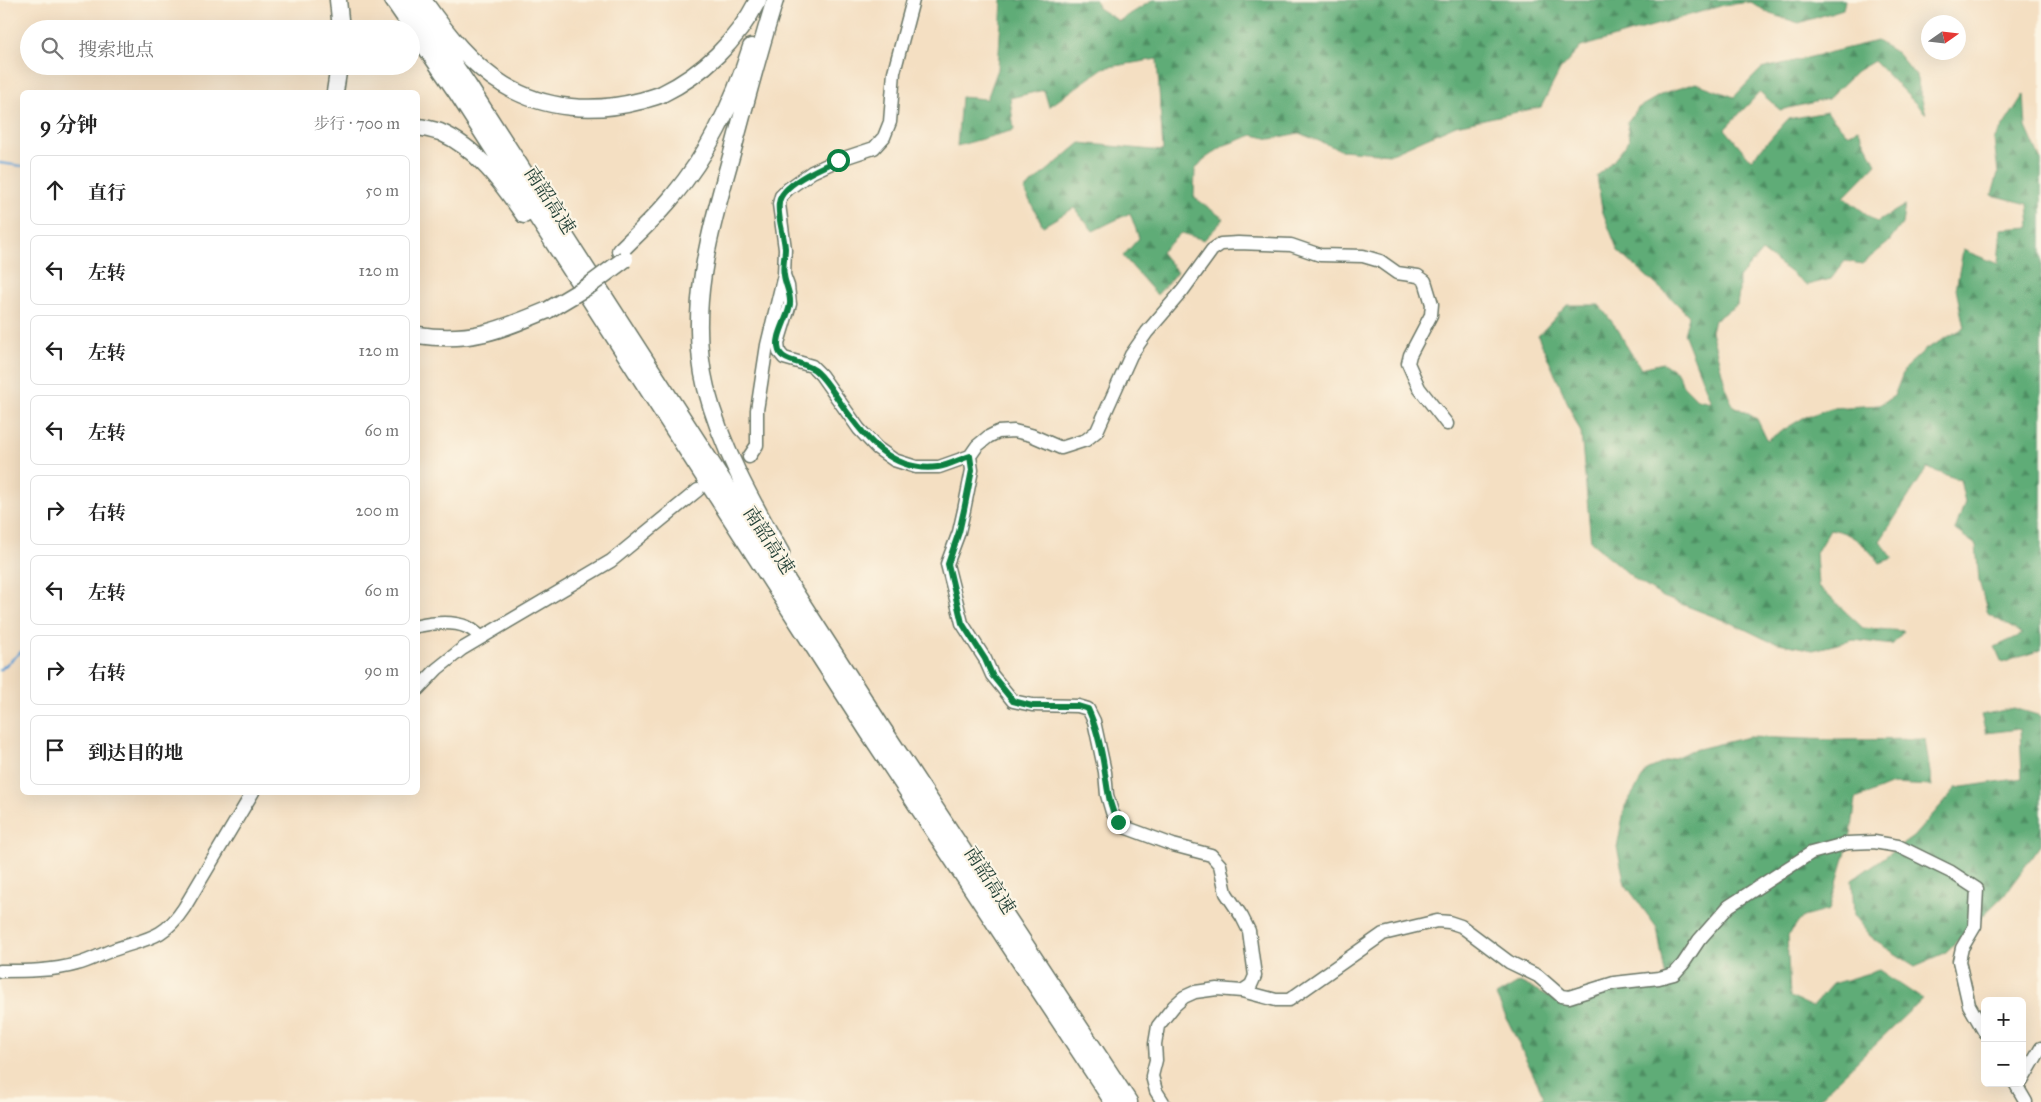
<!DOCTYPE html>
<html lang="zh">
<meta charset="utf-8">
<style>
:root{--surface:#fff;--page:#f2f2f2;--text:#222;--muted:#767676;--line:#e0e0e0}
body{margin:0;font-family:"IM FELL Great Primer","Noto Serif SC",serif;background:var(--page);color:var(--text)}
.controls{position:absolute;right:15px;bottom:15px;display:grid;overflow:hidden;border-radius:8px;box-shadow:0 5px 20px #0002}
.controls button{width:45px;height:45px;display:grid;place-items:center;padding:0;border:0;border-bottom:1px solid var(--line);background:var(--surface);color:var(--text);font:25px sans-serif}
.compass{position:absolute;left:1921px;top:15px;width:45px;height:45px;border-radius:50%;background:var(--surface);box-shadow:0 5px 20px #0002;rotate:76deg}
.stop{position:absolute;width:15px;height:15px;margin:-11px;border:4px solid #0b8043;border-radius:50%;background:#fff}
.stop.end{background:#0b8043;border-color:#fff;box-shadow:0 1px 5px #0008}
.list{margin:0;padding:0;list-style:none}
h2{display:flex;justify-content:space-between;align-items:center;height:65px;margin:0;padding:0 20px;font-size:21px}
h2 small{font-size:16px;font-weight:400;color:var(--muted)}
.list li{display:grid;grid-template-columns:32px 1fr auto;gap:15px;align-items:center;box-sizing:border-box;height:70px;margin:0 10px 10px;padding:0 10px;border:1px solid var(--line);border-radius:8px}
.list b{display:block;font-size:19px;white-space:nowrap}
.list em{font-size:16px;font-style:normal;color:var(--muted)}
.icon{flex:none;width:28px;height:28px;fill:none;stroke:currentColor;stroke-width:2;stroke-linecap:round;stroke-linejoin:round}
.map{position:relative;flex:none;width:2041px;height:1102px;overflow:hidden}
.search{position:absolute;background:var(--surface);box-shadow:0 5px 20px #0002;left:20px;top:20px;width:400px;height:55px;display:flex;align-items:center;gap:12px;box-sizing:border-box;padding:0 18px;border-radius:28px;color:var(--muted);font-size:19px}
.panel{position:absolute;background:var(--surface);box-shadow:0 5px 20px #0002;left:20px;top:90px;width:400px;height:705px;border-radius:8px}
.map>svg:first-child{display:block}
</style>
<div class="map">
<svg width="2041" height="1102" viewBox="0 0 2041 1102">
<defs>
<pattern id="forest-firs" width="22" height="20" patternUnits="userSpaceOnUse" patternTransform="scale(1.25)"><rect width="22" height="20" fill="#5eac77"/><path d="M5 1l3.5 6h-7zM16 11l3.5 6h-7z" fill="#4d8d62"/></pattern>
</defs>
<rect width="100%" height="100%" fill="#fcf5e5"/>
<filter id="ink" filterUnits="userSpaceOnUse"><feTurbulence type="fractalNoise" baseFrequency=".02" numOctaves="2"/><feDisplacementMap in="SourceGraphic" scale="10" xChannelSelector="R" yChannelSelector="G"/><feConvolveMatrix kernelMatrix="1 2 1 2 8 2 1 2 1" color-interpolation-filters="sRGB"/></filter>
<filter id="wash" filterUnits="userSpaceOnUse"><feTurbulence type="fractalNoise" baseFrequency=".0096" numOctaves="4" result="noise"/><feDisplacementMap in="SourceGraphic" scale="20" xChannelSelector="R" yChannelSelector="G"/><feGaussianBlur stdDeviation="1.12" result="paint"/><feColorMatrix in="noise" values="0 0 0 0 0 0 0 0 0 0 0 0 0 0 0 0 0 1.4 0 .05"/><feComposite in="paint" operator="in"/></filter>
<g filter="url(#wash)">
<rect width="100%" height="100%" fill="#f4dfc2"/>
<path fill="url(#forest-firs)" stroke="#3e7456" d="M1002 0H1096L1098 8 1119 21 1153 0H1845L1843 9 1799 23 1770 14 1751 2 1724 5 1581 47 1560 70 1541 107 1456 125 1390 154 1341 150 1299 133 1271 139 1253 135 1225 145 1203 160 1195 170 1194 197 1224 219 1204 240 1181 233 1161 252 1177 272 1157 295 1123 256 1139 238 1130 213 1093 231 1074 208 1043 226 1024 190 1080 143 1163 151 1157 59 1103 68 1049 107 1044 90 1010 98 1014 130 957 146 961 97 987 99 998 69Z
M1877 41 1897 53 1916 76 1926 114 1874 61 1857 71 1828 99 1780 110 1760 92 1725 129 1751 160 1788 119 1827 112 1847 134 1858 129 1876 164 1844 197 1877 222 1905 205 1902 224 1889 242 1862 264 1845 261 1831 279 1807 285 1762 251 1739 278V292L1737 305 1714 320 1711 331 1728 395 1733 405 1757 419 1767 440 1803 418 1831 408 1879 405 1894 396 1905 368 1926 349 1964 328 1956 289 1963 250 1998 264 2001 229 2030 227 2028 204 1992 195 1998 173 1994 140 2024 94 2026 127 2041 161V650L2002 663 1995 647 2023 634 1988 614 1979 581 1976 545 1955 530 1965 502 1960 480 1927 468 1880 541 1893 558 1880 563C1864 545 1854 533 1830 529L1816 553 1818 586 1863 628 1904 631 1892 645 1854 640 1813 650 1769 641 1736 625 1663 597 1636 580 1591 542 1581 433 1538 336 1567 305H1599L1619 331 1629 350 1641 368 1663 363 1677 372 1683 385 1697 399 1711 402 1684 333 1689 316 1670 297 1618 251 1602 210 1597 176 1614 160 1629 141 1627 122 1638 108 1664 93 1696 83 1734 97 1761 69Z
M2014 708 2041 716V844L2006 893 1945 953 1915 966 1875 941 1854 915 1852 880 1913 837 1956 788 2022 778 2020 729 1986 733 1981 715Z
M1748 737 1837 740 1925 739 1932 786 1892 784 1856 799 1851 834 1829 910 1803 917 1787 936 1790 997 1812 1007 1832 984 1879 970 1922 999 1815 1102H1534L1544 1097 1496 996 1520 982 1564 1004 1620 989 1667 985 1657 928 1625 884 1617 847 1625 806 1647 770 1690 751Z"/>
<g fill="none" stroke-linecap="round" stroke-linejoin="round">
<path stroke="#66a3d7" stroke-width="2.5" d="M0 163 22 166
M0 670 22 651"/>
</g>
</g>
<g filter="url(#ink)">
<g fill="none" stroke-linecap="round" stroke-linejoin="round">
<defs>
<path id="secondary" d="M784 275 788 286 790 304 778 343 779 352 784 358 812 366 821 375 859 429 877 448 894 460 916 467H939L970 456 977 446 988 437 998 432 1014 431 1031 435 1061 448 1086 440 1097 431 1131 355 1147 332 1183 290 1212 250 1221 244 1238 243 1291 245 1320 255 1363 256 1380 261 1397 273 1418 276 1425 281 1432 304 1431 315 1410 355 1408 363 1419 388 1447 424
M970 456 972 470 964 510 959 532 947 564 962 623 985 659 992 675 1013 701 1032 705 1078 706 1088 709 1094 721 1105 772 1107 795 1112 812 1118 822 1127 828 1173 845 1211 855 1220 865 1226 893 1242 917 1249 931 1255 976 1251 985 1242 991 1217 989 1195 992 1184 997 1174 1006 1158 1026 1155 1044 1156 1060 1152 1076 1156 1091 1163 1102
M749 457 757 445V410L767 345 784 275 785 249 779 204 781 196 788 189 812 172 838 160 874 148 884 137 890 122 894 72 913 0
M418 626C432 623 453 621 467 627 472 629 477 634 481 637
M418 689 437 669 462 649 611 561 698 490
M0 971C25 971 53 971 77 964 90 961 101 954 113 950 146 938 163 940 184 908L253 792
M1242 991 1276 1000H1289L1383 934 1437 921 1449 922 1461 926 1509 962 1538 976 1561 996 1569 997 1614 983 1659 978 1674 974 1683 964 1699 940 1729 906 1811 853 1848 843 1874 842 1898 846 1951 872 1977 889 1975 926 1962 948 1959 961 1969 1005 1985 1033
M2022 1081 2041 1048
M2015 1083 2026 1102"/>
<path id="highway" d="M338 0 341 29
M393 0 457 93 869 733 1113 1102
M410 0 468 85 881 726 1129 1102
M775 0C760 48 747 97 734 146 712 225 686 306 706 388 721 447 751 500 781 553
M425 3C447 34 471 65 504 85 545 110 595 113 640 101 647 99 655 97 662 94 703 74 737 41 758 0
M335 92 339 66
M418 127C425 128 433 130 440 132 477 148 502 183 524 215
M620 251C638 233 657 216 673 196 709 153 734 101 751 47
M418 335C470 343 500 330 548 310"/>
</defs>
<use href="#secondary" stroke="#6a7666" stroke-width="15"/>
<use href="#highway" stroke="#6a7666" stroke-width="19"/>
<use href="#secondary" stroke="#fff" stroke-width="12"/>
<use href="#highway" stroke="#fff" stroke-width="16"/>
<defs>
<path id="highway-bridge" d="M548 310 590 285 625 259"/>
</defs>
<use href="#highway-bridge" stroke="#6a7666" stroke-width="19" stroke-linecap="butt"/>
<use href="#highway-bridge" stroke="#fff" stroke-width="16"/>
</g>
</g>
<g fill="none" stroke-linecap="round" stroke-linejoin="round" filter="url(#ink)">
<path stroke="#0b8043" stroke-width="6" d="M838 160C822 167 781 184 779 203 777 218 784 234 785 248 785 257 782 266 784 275 785 285 791 293 790 304 788 319 774 337 779 351 783 363 808 362 817 372 827 381 834 394 842 405 865 438 892 473 938 467 948 466 960 459 970 456L972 470 964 510 959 532 948 564 962 623 985 659 992 675 1013 701 1032 706H1078L1088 709C1097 728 1102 752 1105 773 1108 791 1109 806 1118 822"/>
</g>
<g text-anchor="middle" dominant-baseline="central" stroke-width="4.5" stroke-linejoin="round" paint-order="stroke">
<g font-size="19" fill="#1f3d34" stroke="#fcf5e5">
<text transform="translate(550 200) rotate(57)">南韶高速</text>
<text transform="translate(769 540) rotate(57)">南韶高速</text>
<text transform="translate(990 880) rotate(57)">南韶高速</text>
</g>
</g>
</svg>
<div class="controls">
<button>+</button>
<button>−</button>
</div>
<svg class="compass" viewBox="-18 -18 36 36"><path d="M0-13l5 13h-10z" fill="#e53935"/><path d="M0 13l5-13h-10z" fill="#767676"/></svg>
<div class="stop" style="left:838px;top:160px"></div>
<div class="stop end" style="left:1118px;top:822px"></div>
<div class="search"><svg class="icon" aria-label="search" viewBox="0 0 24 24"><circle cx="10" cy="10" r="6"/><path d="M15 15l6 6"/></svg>搜索地点</div>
<section class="panel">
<h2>9 分钟<small>步行 · 700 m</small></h2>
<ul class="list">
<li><svg class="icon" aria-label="ahead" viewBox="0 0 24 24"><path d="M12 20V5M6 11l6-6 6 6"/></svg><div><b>直行</b></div><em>50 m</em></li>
<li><svg class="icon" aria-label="left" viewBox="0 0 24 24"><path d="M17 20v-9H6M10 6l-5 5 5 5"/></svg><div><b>左转</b></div><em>120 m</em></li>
<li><svg class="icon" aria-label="left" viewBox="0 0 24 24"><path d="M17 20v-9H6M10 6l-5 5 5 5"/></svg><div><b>左转</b></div><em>120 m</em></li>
<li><svg class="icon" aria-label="left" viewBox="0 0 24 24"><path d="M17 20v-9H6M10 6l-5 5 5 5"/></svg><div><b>左转</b></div><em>60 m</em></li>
<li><svg class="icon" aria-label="right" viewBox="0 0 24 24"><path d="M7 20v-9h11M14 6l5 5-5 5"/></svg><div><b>右转</b></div><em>200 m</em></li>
<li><svg class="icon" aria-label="left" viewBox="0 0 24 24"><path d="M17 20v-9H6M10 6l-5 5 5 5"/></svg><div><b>左转</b></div><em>60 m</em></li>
<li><svg class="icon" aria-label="right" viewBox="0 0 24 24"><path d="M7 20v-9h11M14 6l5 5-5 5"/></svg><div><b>右转</b></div><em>90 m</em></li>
<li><svg class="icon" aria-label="arrive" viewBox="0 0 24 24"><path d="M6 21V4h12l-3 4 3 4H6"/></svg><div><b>到达目的地</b></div></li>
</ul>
</section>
</div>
